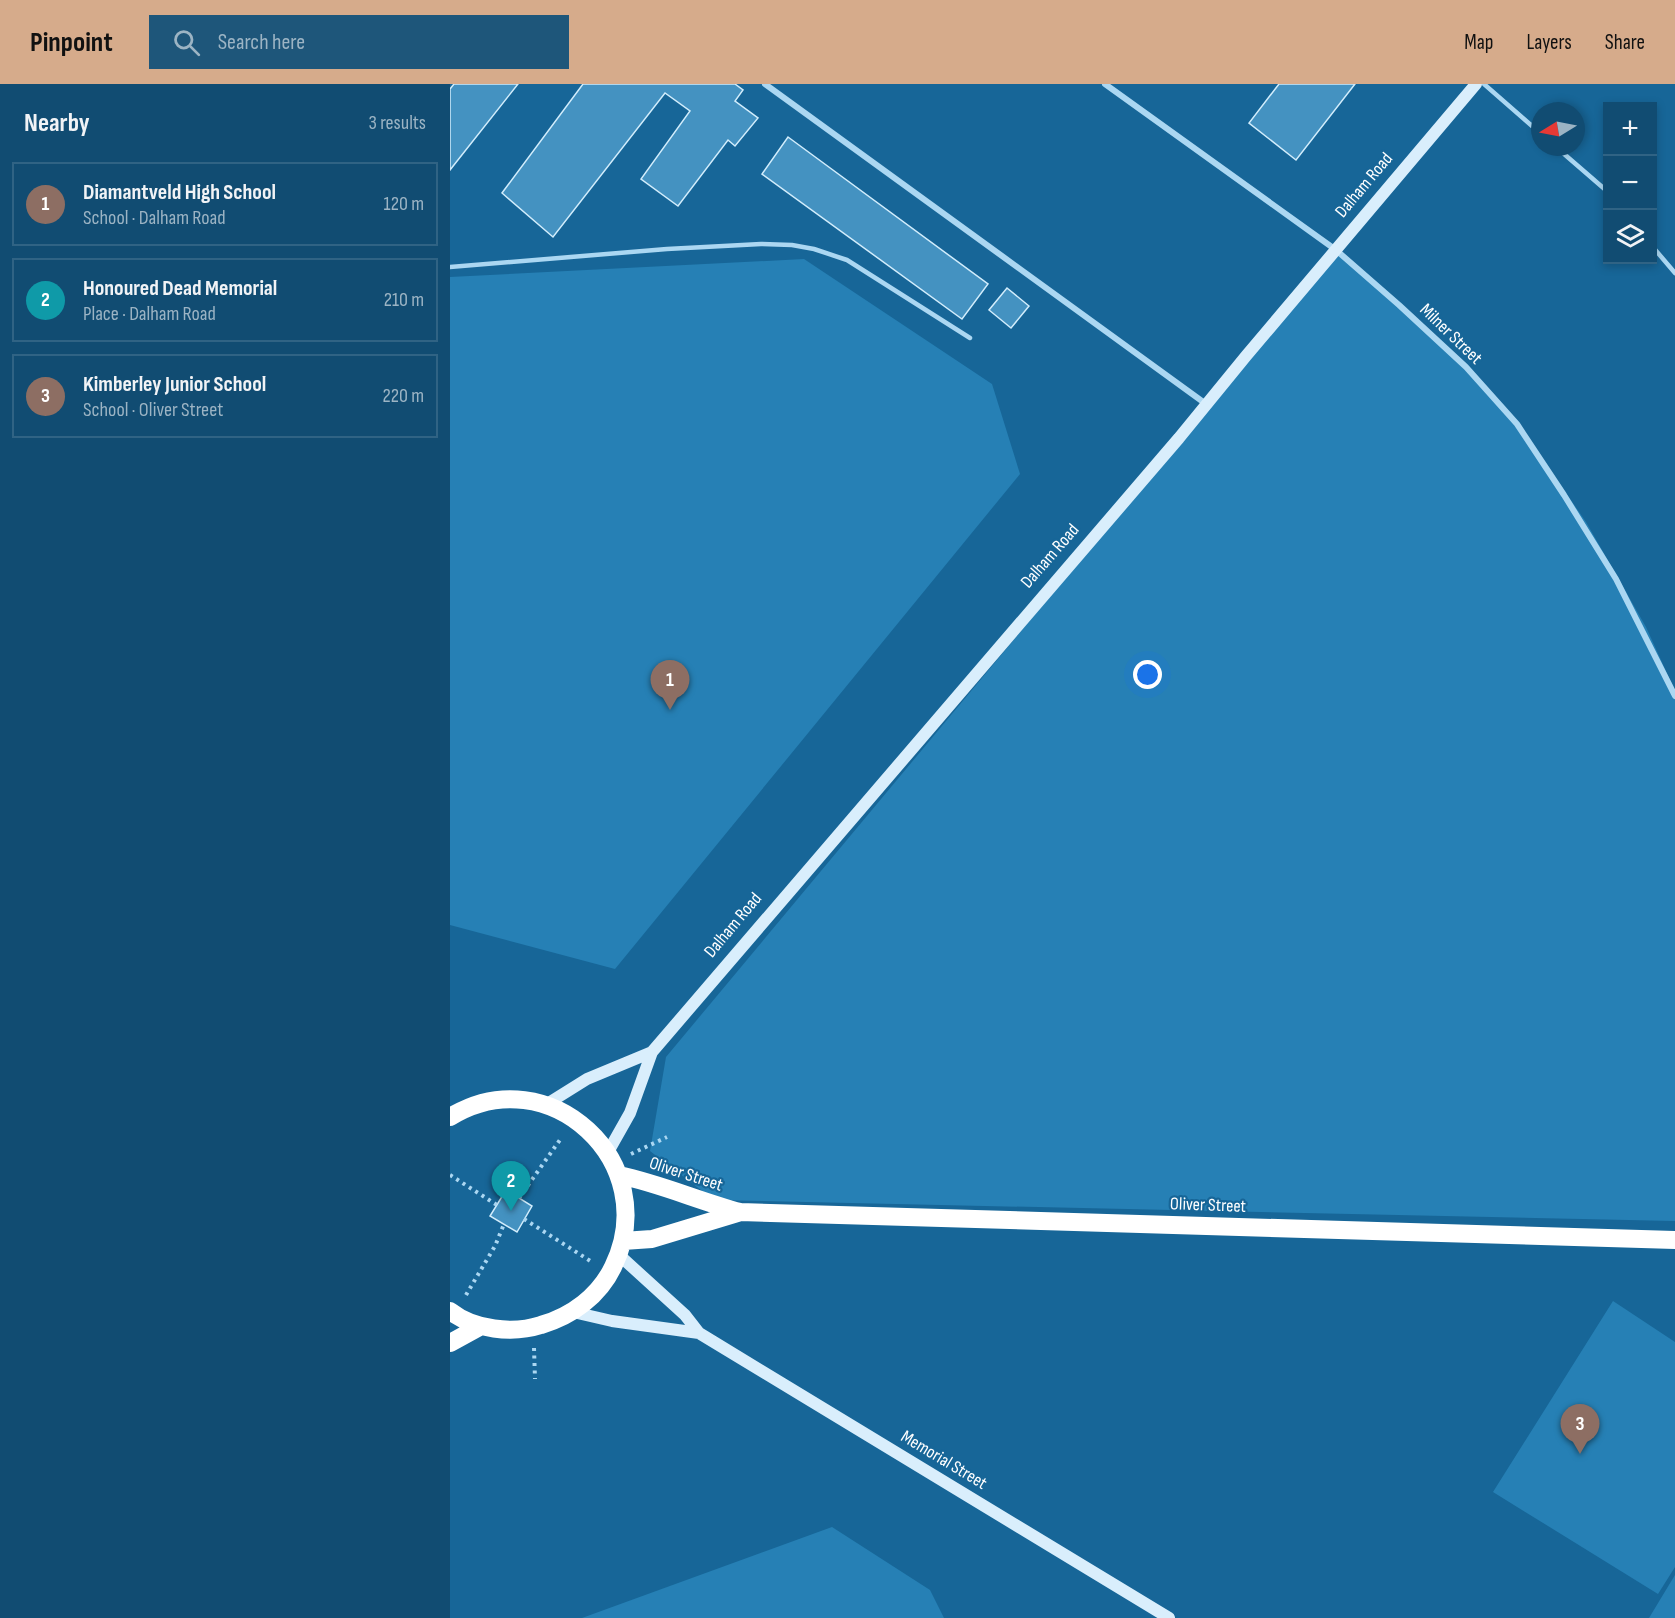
<!DOCTYPE html>
<meta charset="utf-8">
<style>
:root{--surface:#114c72;--page:#1e567a;--text:#f1f3f6;--muted:#9cb4c4;--line:#306384;--accent:#d6ab8b}
body{margin:0;font-family:"Sofia Sans Condensed",sans-serif;background:var(--page);color:var(--text)}
.controls{position:absolute;right:18px;top:18px;display:grid;overflow:hidden;border-radius:0px;box-shadow:0 3px 9px #0003}
.controls button{width:54px;height:54px;display:grid;place-items:center;padding:0;border:0;border-bottom:2px solid var(--line);background:var(--surface);color:var(--text);font:30px sans-serif}
.compass{position:absolute;left:1081px;top:18px;width:54px;height:54px;border-radius:50%;background:var(--surface);box-shadow:0 3px 9px #0003;rotate:260deg}
.you{position:absolute;left:698px;top:591px;width:21px;height:21px;margin:-15px;border:4px solid #fff;border-radius:50%;background:#1a73e8;box-shadow:0 0 0 9px #1a73e833}
.badge{display:grid;place-items:center;width:39px;height:39px;border-radius:50%;background:var(--accent);color:#fff;font-size:20px;font-weight:700}
.pin{position:absolute;translate:-50% -50px;filter:drop-shadow(0 2px 3px #0008)}
.pin::after{content:'';position:absolute;top:32px;width:21px;height:18px;background:inherit;clip-path:polygon(0 0,100% 0,50% 100%)}
.list{margin:0;padding:0;list-style:none}
h2{display:flex;justify-content:space-between;align-items:center;height:78px;margin:0;padding:0 24px;font-size:26px}
h2 small{font-size:20px;font-weight:400;color:var(--muted)}
.list li{display:grid;grid-template-columns:39px 1fr auto;gap:18px;align-items:center;box-sizing:border-box;height:84px;margin:0 12px 12px;padding:0 12px;border:2px solid var(--line);border-radius:0px}
.list b{display:block;font-size:22px;white-space:nowrap}
.list p{margin:0;font-size:20px;white-space:nowrap;color:var(--muted)}
.list em{font-size:20px;font-style:normal;color:var(--muted)}
.icon{flex:none;width:33px;height:33px;fill:none;stroke:currentColor;stroke-width:2;stroke-linecap:round;stroke-linejoin:round}
.map{position:relative;flex:none;width:1225px;height:1534px;overflow:hidden}
header{display:flex;align-items:center;gap:36px;box-sizing:border-box;height:84px;padding:0 30px;background:var(--accent);color:#111}
header strong{font-size:28px}
nav{display:flex;gap:33px;margin-inline-start:auto;font-size:21px}
.search{width:420px;height:54px;background:var(--page);display:flex;align-items:center;gap:15px;box-sizing:border-box;padding:0 21px;border-radius:0px;color:var(--muted);font-size:22px}
main{display:flex}
aside{flex:1;background:var(--surface)}
.map>svg:first-child{display:block}
</style>
<header>
<strong>Pinpoint</strong>
<div class="search"><svg class="icon" aria-label="search" viewBox="0 0 24 24"><circle cx="10" cy="10" r="6"/><path d="M15 15l6 6"/></svg>Search here</div>
<nav><a>Map</a><a>Layers</a><a>Share</a></nav>
</header>
<main>
<aside>
<h2>Nearby<small>3 results</small></h2>
<ul class="list">
<li><span class="badge" style="background:#8d6e63">1</span><div><b>Diamantveld High School</b><p>School · Dalham Road</p></div><em>120 m</em></li>
<li><span class="badge" style="background:#0f9aa8">2</span><div><b>Honoured Dead Memorial</b><p>Place · Dalham Road</p></div><em>210 m</em></li>
<li><span class="badge" style="background:#8d6e63">3</span><div><b>Kimberley Junior School</b><p>School · Oliver Street</p></div><em>220 m</em></li>
</ul>
</aside>
<div class="map">
<svg width="1225" height="1534" viewBox="0 0 1225 1534">
<rect width="100%" height="100%" fill="#176698"/>
<path fill="#2680b5" d="M887 168 990 257 1066 337 1136 438 1196 543 1225 607V1137L264 1116 200 1067 216 973Z
M354 175 542 300 570 390 165 885 0 841V193Z
M1163 1217 1225 1258V1483L1208 1510 1043 1408Z
M382 1443 480 1506 494 1534H132Z
M1225 1491V1534H1199Z"/>
<path fill="#4492c1" stroke="#d2edfc" stroke-width="1.5" d="M4 0H68L0 86V5Z
M133 0H285L293 6 285 17 308 34 285 62 278 56 228 122 191 95 240 27 215 9 103 153 52 109Z
M829 0H905L846 76 799 39Z
M338 53 538 200 512 235 312 90Z
M557 204 579 222 561 244 539 226Z
M56 1106 82 1122 67 1148 40 1132Z"/>
<g fill="none" stroke-linecap="round" stroke-linejoin="round">
<path stroke="#abd7f2" stroke-width="4" stroke-dasharray="3 4.5" stroke-linecap="butt" d="M181 1070 217 1053
M0 1091 47 1121
M69 1114 112 1053
M74 1135 142 1178
M16 1211 45 1162 54 1140
M84 1264 85 1295"/>
<path stroke="#abd7f2" stroke-width="4.5" d="M1034 0 1090 49
M1106 63 1158 108
M1202 162 1225 189
M0 183 217 165 311 160 342 161 364 165 397 176 520 254"/>
<path stroke="#abd7f2" stroke-width="6" d="M315 0 756 320
M655 0 886 166 949 221 1016 283 1067 340 1114 411 1166 495 1225 612"/>
<path stroke="#d9eefc" stroke-width="12" d="M97 1020 137 995 202 968
M158 1068 180 1029 202 968 729 354 796 272 1026 0
M169 1171 235 1231 249 1249 719 1534
M123 1228 162 1237 249 1249"/>
<path stroke="#fff" stroke-width="18" d="M0 1033C99 972 214 1079 163 1183 149 1212 122 1232 91 1241 63 1250 24 1246 0 1227
M169 1091C211 1100 249 1117 290 1128L1225 1156
M173 1157 202 1155 288 1129
M0 1259 31 1242"/>
</g>
<g text-anchor="middle" dominant-baseline="central" stroke-width="4.5" stroke-linejoin="round" paint-order="stroke">
<g font-size="18" fill="#fff" stroke="#176698">
<text transform="translate(914 101) rotate(-50)">Dalham Road</text>
<text transform="translate(1001 250) rotate(44)">Milner Street</text>
<text transform="translate(600 472) rotate(-49)">Dalham Road</text>
<text transform="translate(283 841) rotate(-50)">Dalham Road</text>
<text transform="translate(236 1090) rotate(18)">Oliver Street</text>
<text transform="translate(758 1121) rotate(2)">Oliver Street</text>
<text transform="translate(494 1376) rotate(31)">Memorial Street</text>
</g>
</g>
</svg>
<div class="controls">
<button>+</button>
<button>−</button>
<button><svg class="icon" aria-label="layers" viewBox="0 0 24 24"><path d="M12 4l9 5-9 5-9-5zM3 14l9 5 9-5"/></svg></button>
</div>
<svg class="compass" viewBox="-18 -18 36 36"><path d="M0-13l5 13h-10z" fill="#e53935"/><path d="M0 13l5-13h-10z" fill="#9cb4c4"/></svg>
<div class="you"></div>
<div class="pin badge" style="left:220px;top:626px;background:#8d6e63">1</div>
<div class="pin badge" style="left:61px;top:1127px;background:#0f9aa8">2</div>
<div class="pin badge" style="left:1130px;top:1370px;background:#8d6e63">3</div>
</div>
</main>
